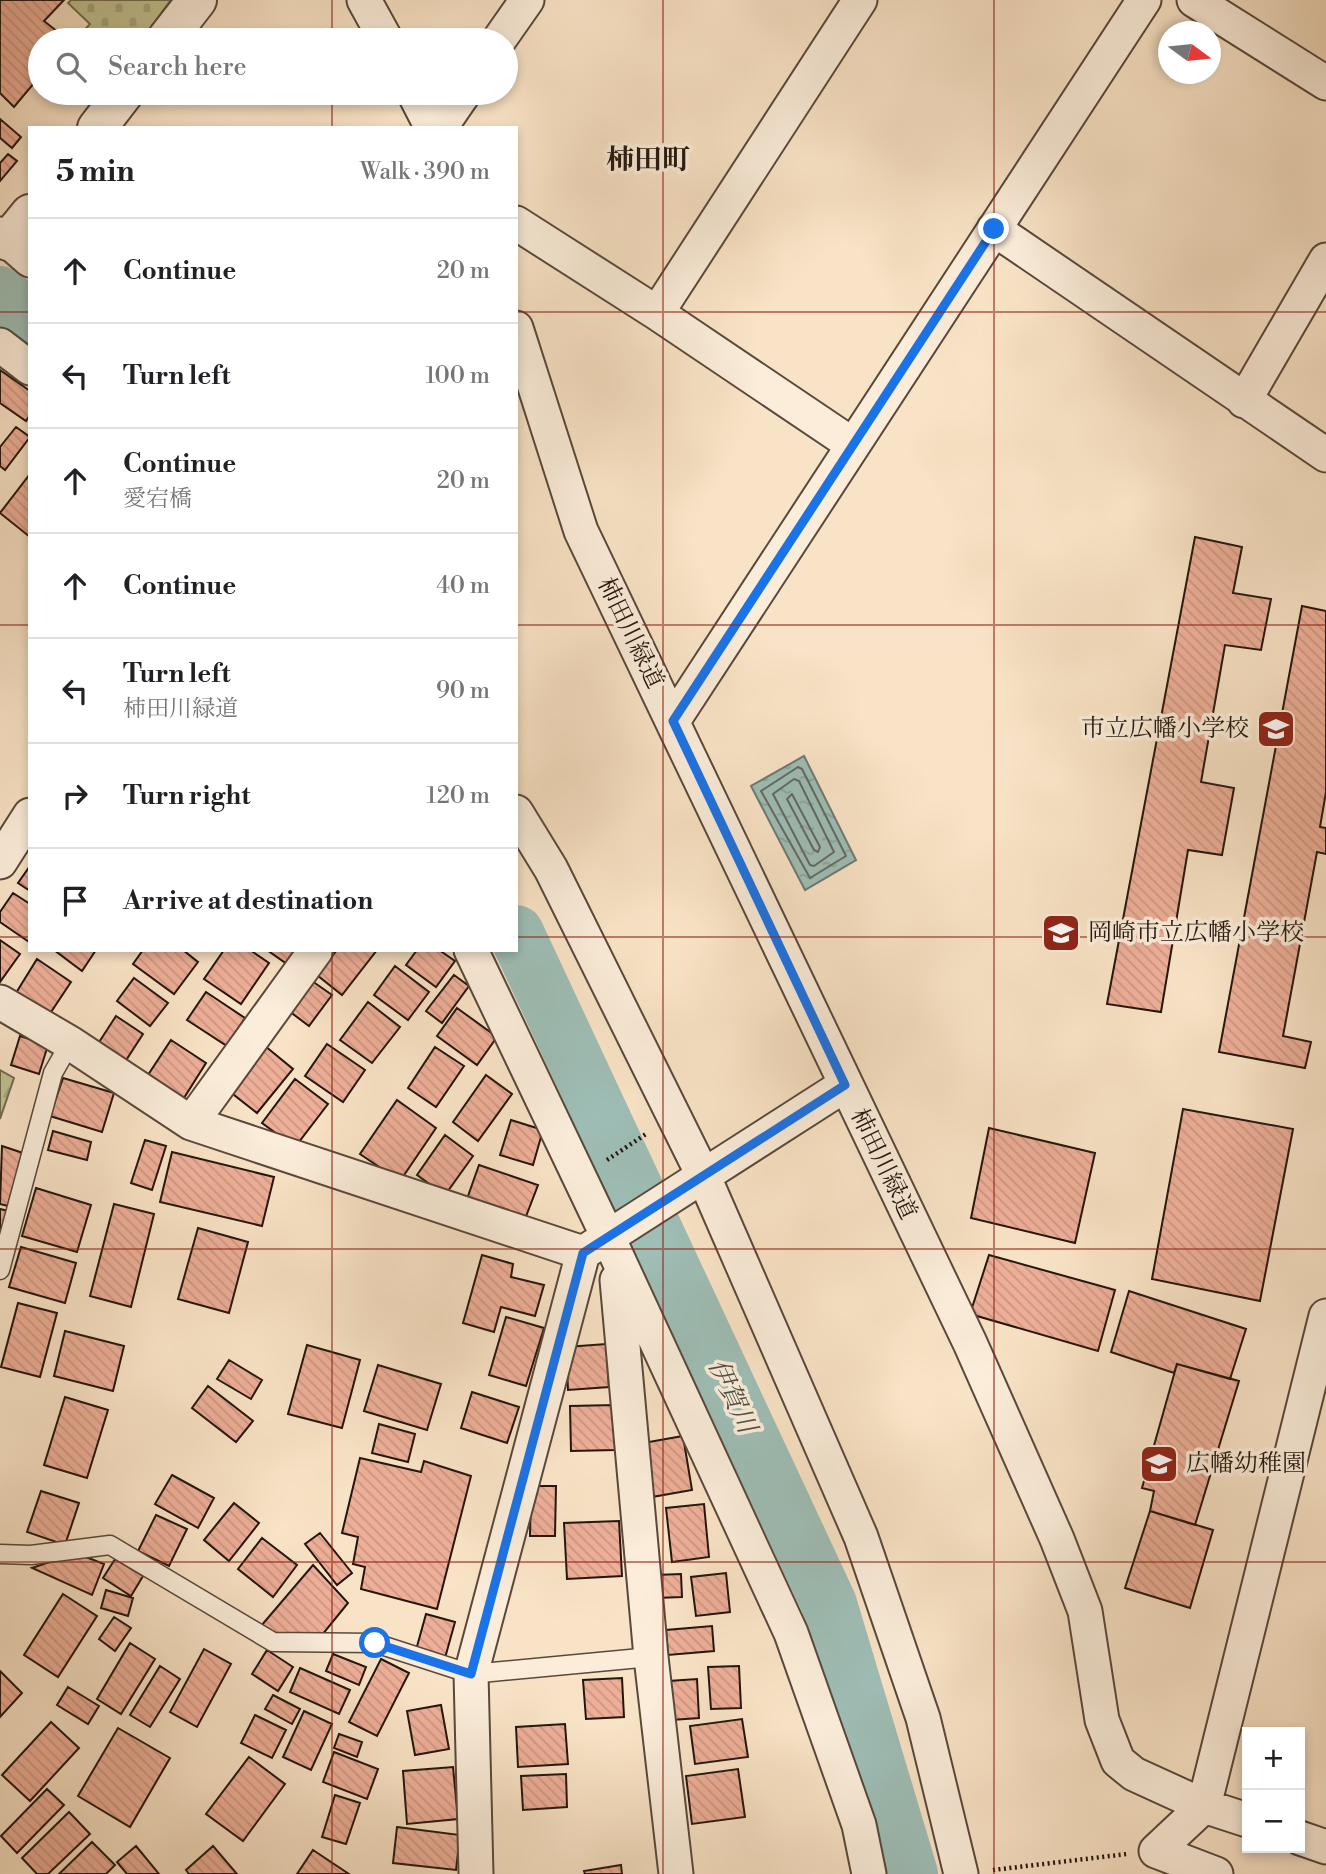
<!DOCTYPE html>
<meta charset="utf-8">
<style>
:root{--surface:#fff;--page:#f2f2f2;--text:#202124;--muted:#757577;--line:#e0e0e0}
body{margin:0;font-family:"Libre Bodoni","Noto Serif JP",serif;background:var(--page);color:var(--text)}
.controls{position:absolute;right:21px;bottom:21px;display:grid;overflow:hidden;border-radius:0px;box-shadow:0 4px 10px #0003}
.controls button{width:63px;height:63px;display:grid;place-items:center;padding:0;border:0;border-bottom:2px solid var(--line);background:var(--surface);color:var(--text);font:35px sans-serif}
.compass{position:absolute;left:1158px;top:21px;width:63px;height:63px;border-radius:50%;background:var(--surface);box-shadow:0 4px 10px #0003;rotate:105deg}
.stop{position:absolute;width:21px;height:21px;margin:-16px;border:5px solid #1a73e8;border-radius:50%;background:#fff}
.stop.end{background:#1a73e8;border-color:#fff;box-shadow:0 2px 7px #0008}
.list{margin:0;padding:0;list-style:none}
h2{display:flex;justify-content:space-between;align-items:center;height:91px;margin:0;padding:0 28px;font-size:30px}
h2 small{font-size:23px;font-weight:400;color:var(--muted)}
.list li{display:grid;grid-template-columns:46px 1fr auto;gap:21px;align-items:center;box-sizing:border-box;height:105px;padding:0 28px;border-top:2px solid var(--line)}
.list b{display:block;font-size:26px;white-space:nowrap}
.list p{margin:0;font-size:23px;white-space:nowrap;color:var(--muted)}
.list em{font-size:23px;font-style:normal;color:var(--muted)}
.icon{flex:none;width:38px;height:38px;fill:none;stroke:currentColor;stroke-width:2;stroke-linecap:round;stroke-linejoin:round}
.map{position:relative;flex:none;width:1326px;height:1874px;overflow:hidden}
.search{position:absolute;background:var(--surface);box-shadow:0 4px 10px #0003;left:28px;top:28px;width:490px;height:77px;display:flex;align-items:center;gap:18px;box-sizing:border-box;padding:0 24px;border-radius:38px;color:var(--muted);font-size:26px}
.panel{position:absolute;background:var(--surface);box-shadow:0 4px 10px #0003;left:28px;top:126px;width:490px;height:826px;border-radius:0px}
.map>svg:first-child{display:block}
</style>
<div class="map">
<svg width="1326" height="1874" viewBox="0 0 1326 1874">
<defs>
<pattern id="forest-firs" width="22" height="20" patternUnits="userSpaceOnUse" patternTransform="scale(1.75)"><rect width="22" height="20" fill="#c1c392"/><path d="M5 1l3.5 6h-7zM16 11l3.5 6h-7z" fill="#a6a77d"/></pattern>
<pattern id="cemetery-stones" width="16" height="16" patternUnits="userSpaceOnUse" patternTransform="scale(1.75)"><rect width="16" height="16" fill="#c1c392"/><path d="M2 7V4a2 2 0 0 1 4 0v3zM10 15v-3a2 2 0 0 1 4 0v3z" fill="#a6a77d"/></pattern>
<pattern id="water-ripples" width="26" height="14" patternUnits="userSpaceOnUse" patternTransform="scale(1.75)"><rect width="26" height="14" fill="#9ebeb6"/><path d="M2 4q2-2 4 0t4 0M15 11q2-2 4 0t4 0" fill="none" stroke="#88a29b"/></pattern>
<pattern id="building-back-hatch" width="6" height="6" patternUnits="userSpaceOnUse" patternTransform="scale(1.75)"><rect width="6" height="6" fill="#eeaf98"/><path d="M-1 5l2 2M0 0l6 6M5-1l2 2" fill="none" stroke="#cc9682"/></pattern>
</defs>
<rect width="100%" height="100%" fill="#f9e3c6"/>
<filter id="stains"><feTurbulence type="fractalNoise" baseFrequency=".00286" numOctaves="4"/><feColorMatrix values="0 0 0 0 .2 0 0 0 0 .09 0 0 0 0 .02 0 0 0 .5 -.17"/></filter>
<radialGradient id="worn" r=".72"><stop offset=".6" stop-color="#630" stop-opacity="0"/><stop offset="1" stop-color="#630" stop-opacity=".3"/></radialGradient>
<path fill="url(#forest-firs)" stroke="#726c50" stroke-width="2" d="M0 1070 14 1078 0 1119Z"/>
<path fill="url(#cemetery-stones)" stroke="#726c50" stroke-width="2" d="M71 0H171L141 40H81L78 37 90 24 68 3Z"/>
<path fill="url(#water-ripples)" stroke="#6d7a72" stroke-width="2" d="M804 756 856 860 805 890 751 786Z"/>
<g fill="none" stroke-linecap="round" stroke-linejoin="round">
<path stroke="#616a62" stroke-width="2" d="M798 767 802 769 846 856 810 878 761 791Z
M794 779 799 781 834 852 814 866 810 865 773 794Z
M792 794 820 847 818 852 814 850 787 799Z"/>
<path stroke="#9ebeb6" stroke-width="56" d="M0 294 30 317
M516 933 829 1604 910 1874"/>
</g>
<path fill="url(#building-back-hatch)" stroke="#24150d" stroke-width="2" d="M0 0H64L44 21 68 40H40V76L14 107 0 93Z
M0 119 21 137 12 148 0 138Z
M8 154 17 161 0 181V163Z
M0 370 30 391V415L26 421 0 403Z
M16 427 30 437 5 470 0 466V447Z
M30 474V537L0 513Z
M1195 537 1242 547 1233 593 1271 599 1261 650 1225 645 1201 782 1234 788 1222 855 1188 850 1161 1012 1107 1004Z
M1302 606 1326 611V792L1320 827 1326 828V854L1317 852 1283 1036 1311 1042 1305 1068 1219 1052Z
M30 866V891L18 883Z
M13 893 30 904 29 942 0 922V912Z
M0 940 20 954 0 982Z
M54 950H96L82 971Z
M143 950H183L198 962 174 994 133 964Z
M224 950H250L269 963 241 1004 204 979Z
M267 950H297L287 964Z
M337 950H377L342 995 317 975Z
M417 950H439L455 961 436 987 406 965Z
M37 959 71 982 49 1015 16 993Z
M395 966 429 992 408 1020 374 995Z
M454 975 469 986 442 1023 426 1011Z
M134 978 168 1003 150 1026 117 1001Z
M312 981 332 995 309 1026 289 1011Z
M206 992 245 1018 227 1046 187 1020Z
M368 1002 400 1027 372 1063 340 1040Z
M457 1008 497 1037 477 1065 437 1036Z
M116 1016 143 1034 121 1068 94 1050Z
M20 1036 48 1045 39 1074 11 1065Z
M171 1040 206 1063 182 1101 146 1078Z
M327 1044 365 1070 343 1102 305 1076Z
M265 1046 293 1069 257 1113 229 1091Z
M435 1047 464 1066 436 1107 408 1088Z
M486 1075 512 1094 478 1141 453 1122Z
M63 1078 114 1093 102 1132 50 1116Z
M295 1079 328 1104 295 1147 262 1123Z
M397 1100 436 1128 400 1181 360 1154Z
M1183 1109 1293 1129 1260 1301 1152 1279Z
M511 1120 543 1130 533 1165 500 1155Z
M989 1128 1095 1153 1075 1243 971 1218Z
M53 1131 91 1142 87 1160 48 1150Z
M445 1135 473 1156 445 1195 417 1175Z
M145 1140 166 1146 152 1190 131 1183Z
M2 1146 23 1153 8 1206 0 1204Z
M172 1152 274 1177 262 1226 160 1202Z
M479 1165 538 1185 525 1219 467 1199Z
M36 1188 91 1205 77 1252 22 1236Z
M114 1204 154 1214 131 1307 90 1296Z
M0 1209 9 1211 0 1243Z
M198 1228 248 1242 229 1313 178 1299Z
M21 1247 76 1263 65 1303 9 1287Z
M482 1255 513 1264 511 1277 544 1285 535 1316 501 1307 494 1332 463 1323Z
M989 1255 1115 1290 1098 1351 970 1314Z
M1129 1291 1246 1329 1230 1379 1177 1364 1174 1373 1111 1352Z
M18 1303 57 1313 40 1377 1 1367Z
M506 1317 544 1328 526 1386 489 1375Z
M65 1331 124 1346 113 1391 54 1376Z
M606 1344 609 1387 568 1390 566 1347Z
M307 1345 360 1360 342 1428 288 1414Z
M229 1360 262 1380 251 1399 217 1379Z
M1177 1364 1239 1381 1195 1525 1150 1511 1154 1491 1142 1488Z
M378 1365 441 1384 427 1430 364 1411Z
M208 1386 253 1421 236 1442 192 1408Z
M472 1392 519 1407 507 1443 461 1428Z
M65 1397 108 1410 87 1478 44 1465Z
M615 1405V1450L571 1451 570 1406Z
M379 1424 415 1434 408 1462 372 1453Z
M683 1436 692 1490 652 1497 643 1443Z
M360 1458 421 1472 424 1461 471 1476 437 1609 361 1589 365 1567 353 1564 358 1537 342 1533Z
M172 1475 214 1498 198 1528 155 1504Z
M531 1486H556L555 1536H530Z
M41 1491 79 1503 65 1545 27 1532Z
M234 1503 259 1523 229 1561 204 1540Z
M704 1504 709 1557 672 1562 666 1508Z
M1150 1511 1213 1530 1190 1608 1125 1588Z
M156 1515 187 1529 169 1566 138 1551Z
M619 1521 622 1576 567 1579 564 1523Z
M320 1533 352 1573 337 1585 305 1544Z
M262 1538 297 1565 273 1597 238 1569Z
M76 1553 104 1564 92 1595 32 1568Z
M115 1559 143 1576 131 1596 103 1578Z
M313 1565 348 1603 318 1640 282 1636 261 1626Z
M726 1573 730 1612 696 1616 691 1577Z
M681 1574 682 1597 656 1598 655 1575Z
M106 1590 133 1598 128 1616 101 1608Z
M63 1594 97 1616 58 1677 24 1655Z
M426 1614 455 1622 445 1658 416 1650Z
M114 1617 131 1628 115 1651 99 1639Z
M712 1626 714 1651 668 1655 666 1630Z
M130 1643 155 1659 121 1714 97 1699Z
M204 1649 231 1664 197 1727 170 1712Z
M267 1650 293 1667 278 1691 252 1674Z
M333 1654 366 1667 359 1685 326 1671Z
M381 1659 409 1673 377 1736 349 1722Z
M160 1666 180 1679 150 1727 130 1715Z
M739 1666 741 1708 711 1709 708 1667Z
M300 1668 350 1690 339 1714 290 1692Z
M0 1671 22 1693 0 1717Z
M622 1678 624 1717 586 1719 583 1680Z
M697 1679 699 1718 672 1720 669 1681Z
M68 1687 99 1706 88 1724 57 1705Z
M273 1695 300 1709 292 1724 265 1709Z
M441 1705 449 1749 415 1755 407 1711Z
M304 1711 332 1724 311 1770 283 1757Z
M255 1715 286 1730 272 1758 241 1743Z
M742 1719 748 1757 695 1764 690 1726Z
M51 1722 79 1748 30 1801 2 1775Z
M565 1724 568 1764 518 1767 516 1727Z
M118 1728 170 1758 130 1827 78 1796Z
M339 1734 362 1742 357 1757 334 1748Z
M334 1752 378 1769 367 1799 323 1782Z
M249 1757 285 1784 243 1841 206 1814Z
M453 1767 458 1819 407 1824 403 1771Z
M738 1769 745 1817 692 1824 686 1776Z
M566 1774 567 1807 523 1810 521 1776Z
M47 1789 64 1805 17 1853 1 1836Z
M335 1795 360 1803 346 1844 322 1837Z
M69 1812 90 1834 48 1874H37L22 1858Z
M397 1827 460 1835 456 1870 393 1863Z
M92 1842 115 1865 106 1874H59Z
M136 1846 159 1874H127L117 1862Z
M213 1846 237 1874H189L186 1870Z
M313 1850 349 1874H297Z
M621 1865 622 1874H585L584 1871Z"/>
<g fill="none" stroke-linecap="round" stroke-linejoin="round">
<defs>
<path id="service" d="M0 1270 53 1073 70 1043
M0 1554 31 1555 110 1545 273 1642 375 1643 471 1674 651 1657"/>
<path id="minor" d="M364 0 386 40
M1194 0 1326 83
M499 40 527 0
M414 93 432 128
M440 128 464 93
M516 223 657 313 853 445
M994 229 1326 455
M0 234 30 260
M657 313 860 0
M516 328 581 531 970 1343 1057 1539 1085 1611 1102 1720 1118 1761 1134 1774 1204 1806 1247 1820
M0 345 30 368
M1244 401 1326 260
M673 721 1144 0
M516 812 551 869 704 1177 861 1537 923 1718 961 1874
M0 862 30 815
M471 950 608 1237 791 1633 859 1825 869 1874
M0 1002 70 1043 191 1123 583 1253
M191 1123 316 950
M617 1280 651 1657 676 1874
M1300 1838 1326 1847
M476 1874 471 1674 583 1253 845 1085
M1216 1874 1156 1851 1204 1806 1326 1316"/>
<path id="tertiary" d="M166 40 197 0
M97 128 124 93
M8 241 30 214"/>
</defs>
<use href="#service" stroke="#59483b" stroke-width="21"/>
<use href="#minor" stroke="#59483b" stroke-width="37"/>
<use href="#tertiary" stroke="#59483b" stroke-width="42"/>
<path stroke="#24150d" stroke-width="4.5" stroke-dasharray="2 3.5" stroke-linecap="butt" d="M607 1160 646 1134
M993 1870 1127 1854"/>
<use href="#service" stroke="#fbedda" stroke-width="18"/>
<use href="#minor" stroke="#fbedda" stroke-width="33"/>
<use href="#tertiary" stroke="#fbedda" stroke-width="38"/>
</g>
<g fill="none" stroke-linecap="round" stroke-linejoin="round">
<path stroke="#1a73e8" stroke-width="9" d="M375 1643 471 1674 583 1253 845 1085 673 721 994 229"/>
</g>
<path fill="none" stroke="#8f2418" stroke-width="2" stroke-opacity="0.55" d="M332 0V40M663 0V1874M994 0V1874M332 93V128M0 312H30M516 312H1326M0 625H30M516 625H1326M0 937H30M516 937H1326M332 950V1874M0 1249H1326M0 1562H1326"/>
<defs>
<symbol id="school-square" viewBox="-11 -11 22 22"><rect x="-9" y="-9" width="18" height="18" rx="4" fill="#8f2418" stroke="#fbedda"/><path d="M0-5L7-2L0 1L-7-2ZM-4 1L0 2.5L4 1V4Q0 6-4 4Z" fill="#fff"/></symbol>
</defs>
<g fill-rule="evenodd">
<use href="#school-square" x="1254" y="707" width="44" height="44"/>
<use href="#school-square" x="1039" y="911" width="44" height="44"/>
<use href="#school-square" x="1137" y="1442" width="44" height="44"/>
</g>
<g text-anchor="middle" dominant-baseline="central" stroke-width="7" stroke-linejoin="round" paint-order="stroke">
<g font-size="24" fill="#24150d" stroke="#fbedda">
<text transform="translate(630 633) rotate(64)">柿田川緑道</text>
<text transform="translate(883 1164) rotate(64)">柿田川緑道</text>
</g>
<g font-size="24" fill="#24150d" stroke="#fbedda" text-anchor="start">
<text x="1249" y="729" text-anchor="end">市立広幡小学校</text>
<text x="1088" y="933">岡崎市立広幡小学校</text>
<text x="1186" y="1464">広幡幼稚園</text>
</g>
<g font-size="26" font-style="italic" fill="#4f5048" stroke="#fbedda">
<text transform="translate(732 1396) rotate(65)">伊賀川</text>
</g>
<g font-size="28" font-weight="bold" fill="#24150d" stroke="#fbedda">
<text x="648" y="160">柿田町</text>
</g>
</g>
<rect width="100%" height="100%" filter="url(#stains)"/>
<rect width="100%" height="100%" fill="url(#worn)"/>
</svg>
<div class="controls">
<button>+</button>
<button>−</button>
</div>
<svg class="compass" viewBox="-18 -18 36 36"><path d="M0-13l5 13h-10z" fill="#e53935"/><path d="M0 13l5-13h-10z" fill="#757577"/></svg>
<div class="stop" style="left:375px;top:1643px"></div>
<div class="stop end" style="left:994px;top:229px"></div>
<div class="search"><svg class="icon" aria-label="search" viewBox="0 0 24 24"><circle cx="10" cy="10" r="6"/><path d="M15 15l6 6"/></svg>Search here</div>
<section class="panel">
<h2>5 min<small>Walk · 390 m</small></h2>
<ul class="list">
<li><svg class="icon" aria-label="ahead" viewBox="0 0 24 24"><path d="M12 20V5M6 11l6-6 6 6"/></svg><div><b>Continue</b></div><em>20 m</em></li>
<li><svg class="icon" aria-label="left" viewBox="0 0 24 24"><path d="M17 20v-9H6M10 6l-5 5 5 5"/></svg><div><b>Turn left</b></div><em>100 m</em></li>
<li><svg class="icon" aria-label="ahead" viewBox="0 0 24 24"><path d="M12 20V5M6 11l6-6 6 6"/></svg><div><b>Continue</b><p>愛宕橋</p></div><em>20 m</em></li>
<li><svg class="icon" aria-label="ahead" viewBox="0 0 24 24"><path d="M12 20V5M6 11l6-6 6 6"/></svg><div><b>Continue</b></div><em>40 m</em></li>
<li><svg class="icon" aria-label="left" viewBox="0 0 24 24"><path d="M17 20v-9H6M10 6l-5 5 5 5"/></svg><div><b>Turn left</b><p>柿田川緑道</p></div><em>90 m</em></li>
<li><svg class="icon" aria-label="right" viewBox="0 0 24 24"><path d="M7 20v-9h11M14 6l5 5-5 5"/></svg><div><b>Turn right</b></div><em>120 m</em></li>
<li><svg class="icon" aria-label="arrive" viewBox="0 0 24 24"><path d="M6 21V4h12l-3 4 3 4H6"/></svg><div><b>Arrive at destination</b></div></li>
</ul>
</section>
</div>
